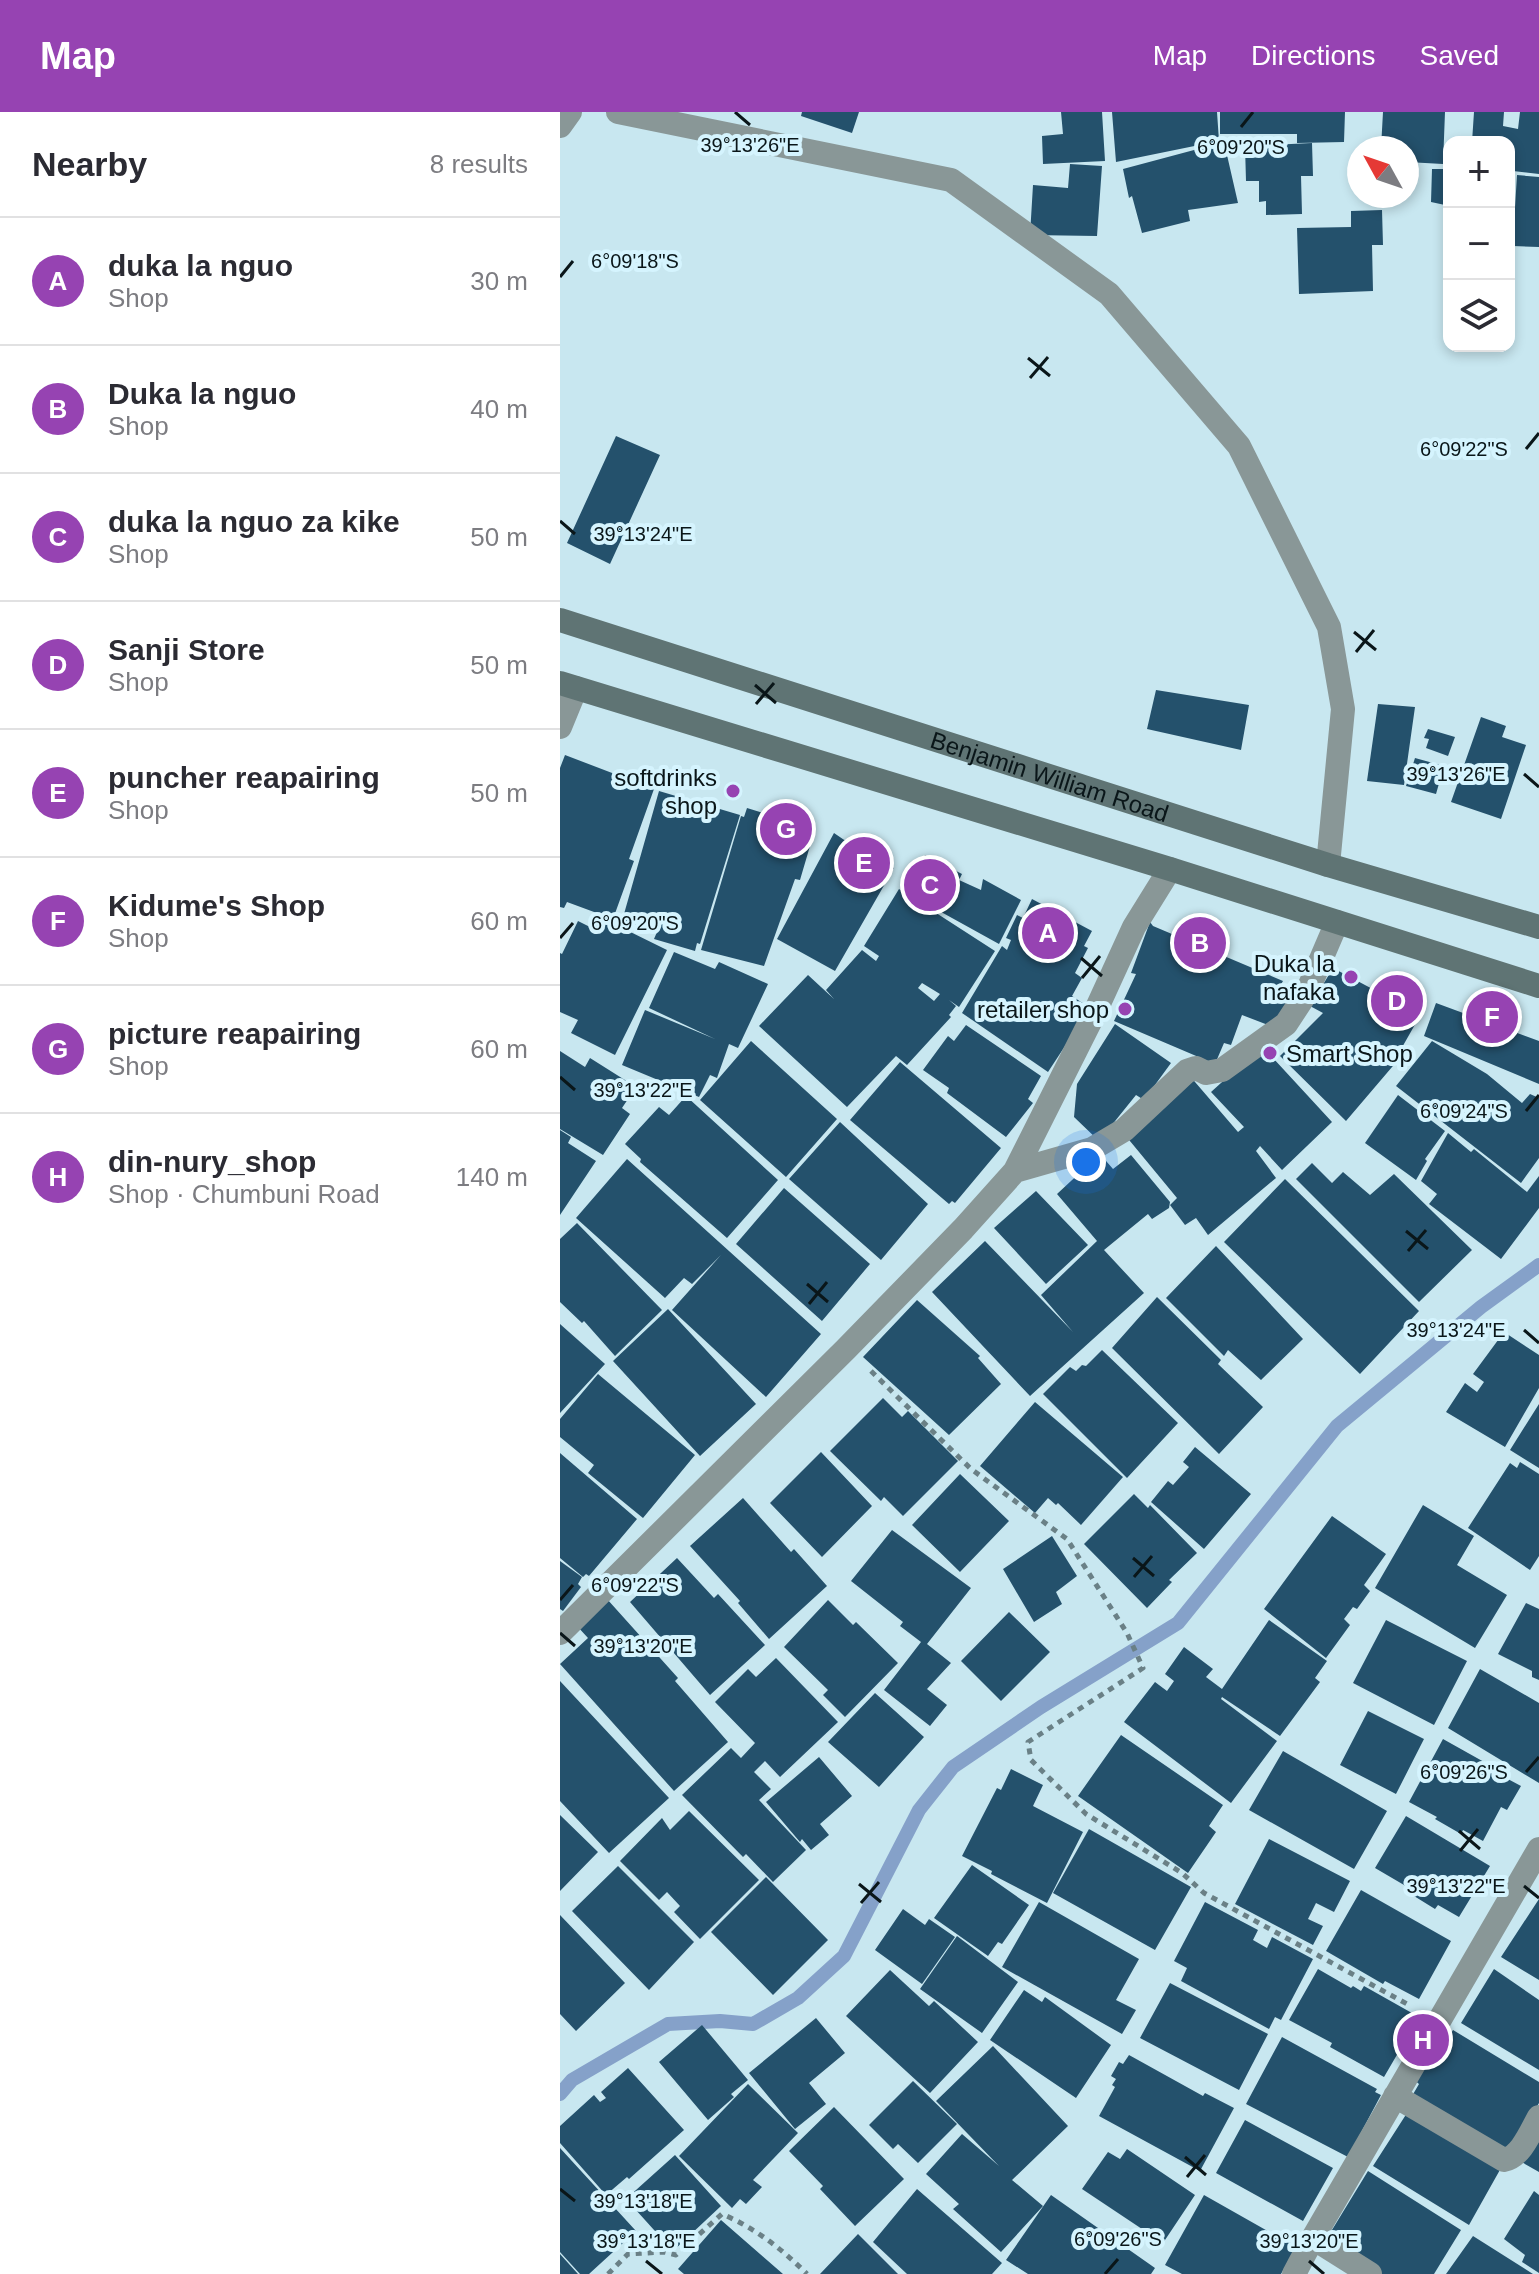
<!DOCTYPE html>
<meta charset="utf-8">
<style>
:root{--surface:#fff;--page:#f2f2f3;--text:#2b2b33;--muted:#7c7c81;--line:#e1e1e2;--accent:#9643b2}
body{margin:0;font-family:Arial,sans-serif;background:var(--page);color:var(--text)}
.controls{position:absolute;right:24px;top:24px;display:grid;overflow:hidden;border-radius:16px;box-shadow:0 4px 12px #0003}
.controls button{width:72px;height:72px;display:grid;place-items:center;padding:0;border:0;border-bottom:2px solid var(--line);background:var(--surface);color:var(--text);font:40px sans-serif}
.compass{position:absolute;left:787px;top:24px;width:72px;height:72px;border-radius:50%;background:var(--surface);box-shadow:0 4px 12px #0003;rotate:310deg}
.you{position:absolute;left:526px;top:1050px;width:28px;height:28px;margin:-20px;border:6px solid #fff;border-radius:50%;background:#1a73e8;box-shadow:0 0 0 12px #1a73e833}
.badge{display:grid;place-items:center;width:52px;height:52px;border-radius:50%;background:var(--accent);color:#fff;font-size:26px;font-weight:700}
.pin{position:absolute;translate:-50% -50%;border:4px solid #fff;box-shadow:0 2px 8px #0006}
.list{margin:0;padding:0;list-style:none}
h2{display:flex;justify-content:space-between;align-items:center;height:104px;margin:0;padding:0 32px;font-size:34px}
h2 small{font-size:26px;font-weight:400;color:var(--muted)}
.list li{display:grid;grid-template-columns:52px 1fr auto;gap:24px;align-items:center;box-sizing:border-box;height:128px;padding:0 32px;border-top:2px solid var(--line)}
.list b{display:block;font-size:30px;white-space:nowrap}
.list p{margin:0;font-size:26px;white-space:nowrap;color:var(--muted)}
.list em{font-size:26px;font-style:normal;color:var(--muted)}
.icon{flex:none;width:44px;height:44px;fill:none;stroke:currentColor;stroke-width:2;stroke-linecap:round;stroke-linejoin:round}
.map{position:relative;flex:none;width:979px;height:2162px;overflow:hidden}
header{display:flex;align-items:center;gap:48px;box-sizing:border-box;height:112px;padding:0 40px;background:var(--accent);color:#fff}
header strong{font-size:38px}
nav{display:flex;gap:44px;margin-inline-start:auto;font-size:28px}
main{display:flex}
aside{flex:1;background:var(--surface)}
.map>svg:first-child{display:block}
</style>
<header>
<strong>Map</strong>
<nav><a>Map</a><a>Directions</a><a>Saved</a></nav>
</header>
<main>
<aside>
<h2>Nearby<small>8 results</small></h2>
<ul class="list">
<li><span class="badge">A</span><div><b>duka la nguo</b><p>Shop</p></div><em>30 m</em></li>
<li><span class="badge">B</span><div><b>Duka la nguo</b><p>Shop</p></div><em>40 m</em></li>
<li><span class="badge">C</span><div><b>duka la nguo za kike</b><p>Shop</p></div><em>50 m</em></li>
<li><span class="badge">D</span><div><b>Sanji Store</b><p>Shop</p></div><em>50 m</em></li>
<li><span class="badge">E</span><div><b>puncher reapairing</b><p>Shop</p></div><em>50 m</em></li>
<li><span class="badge">F</span><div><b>Kidume's Shop</b><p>Shop</p></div><em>60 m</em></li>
<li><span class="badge">G</span><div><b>picture reapairing</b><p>Shop</p></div><em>60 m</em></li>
<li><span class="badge">H</span><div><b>din-nury_shop</b><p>Shop · Chumbuni Road</p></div><em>140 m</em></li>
</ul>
</aside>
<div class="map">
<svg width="979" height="2162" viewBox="0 0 979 2162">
<rect width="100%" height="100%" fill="#c8e7f0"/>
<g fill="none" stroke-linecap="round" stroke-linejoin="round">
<path stroke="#85a1c9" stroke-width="14" d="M0 1982 12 1968 108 1912 160 1909 193 1912 238 1886 284 1844 359 1698 393 1655 481 1595 618 1511 777 1314 921 1195 979 1153"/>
</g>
<path fill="#24516c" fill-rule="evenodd" d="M242 0H299L292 21 241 4Z
M501 0H542L545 49 483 52 482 24 503 22Z
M552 0H657L659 29 556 50Z
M660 0H785L784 30 737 31V22H660Z
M823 0H885L883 52 847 50V36H821Z
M914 0H944L943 14 958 17 960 0H979V62L953 59V128L957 63 979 65V135L953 134V155H949V30H912Z
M664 30 678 91 628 98 630 109 582 121 572 84 569 86 563 57Z
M752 31 753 64H741L742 102 706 103V89L699 90V69H686L685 34Z
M510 52 542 54 537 124 470 123 473 73 508 76Z
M872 57H889V104H885V93L871 90Z
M822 98 823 133H812L813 179 739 182 737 116 791 115V99Z
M56 324 100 343 50 452 7 431Z
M596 578 689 593 681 638 587 617Z
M818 592 855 595 844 673 807 669Z
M921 605 946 614 942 625 966 633 941 707 891 690Z
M868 617 895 625 888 644 866 636 869 627 864 626Z
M5 643 94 677 69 747 74 749 53 807 7 790 4 796 0 795V656Z
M855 646 884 654 876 682 846 674Z
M99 679 180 703 140 832 137 831 135 839 94 827 97 820 62 809Z
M187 696 255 717 240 768 235 767 204 854 141 838 181 704 184 705Z
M274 721 293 734 295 731 313 740 312 743 334 756 275 859 217 827Z
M365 743 402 762 399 768 421 778 423 767 461 788 439 832 345 780Z
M339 777 435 839 399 895 389 888 396 894 389 903 391 905 347 953 336 944 287 995 199 914 248 863 274 887 266 878 302 838 316 849 319 844 304 834ZM362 871 380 882 374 889 358 876Z
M472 787 532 819 524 834 528 836 515 861 522 866 512 884 530 896 488 960 402 901 442 834 447 838 451 828 446 826 457 803 463 806Z
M42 806 107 838 55 943 11 921 18 908 0 900V841L2 842 18 809 36 818Z
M590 810 593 814 723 869 715 883 730 891 716 916 682 903 671 933 664 931 655 952 554 909 576 862 571 861Z
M114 840 155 857 159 850 208 872 178 936 169 932 157 966 150 963 139 985 62 953 85 898 155 927 89 896Z
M773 856 852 898 847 905 857 909 836 946 838 948 786 1009 720 944 763 901 750 894Z
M876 891 979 929V972L864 924Z
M555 912 611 951 584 988 576 983 539 1029 514 1005 517 972Z
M406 913 481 964 468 987 473 991 446 1025 387 981 389 976 363 958 388 924 394 929Z
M191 929 277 1007 226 1065 140 988Z
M872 929 927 962 962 991 970 982 979 986V1046L961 1071 836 974Z
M702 934 772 1010 722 1058 700 1034 696 1039 716 1066 648 1123 636 1106 625 1113 610 1093 617 1086 565 1023 629 963 678 1020 684 1015 651 980Z
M0 939 25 955 30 946 76 975 62 996 70 1002 43 1043 0 1017Z
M340 950 441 1036 395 1091 392 1089 389 1092 290 1008Z
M838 983 885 1019 865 1047 867 1049 856 1068 805 1031Z
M126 984 218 1068 167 1126 80 1050 81 1047 65 1032 99 995 109 1003Z
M280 1010 368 1092 321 1148 229 1067Z
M0 1018 11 1025 8 1031 36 1049 0 1103Z
M888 1021 911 1040 914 1037 967 1080 979 1064V1096L941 1147 869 1092 877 1082 861 1069Z
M540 1042 553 1057 571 1043 610 1090 609 1096 592 1107 588 1102 544 1138 584 1181 470 1284 372 1180 425 1129 513 1220 481 1183 537 1129 497 1082Z
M67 1047 261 1222 206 1285 112 1198 161 1143 132 1172 124 1166 105 1186 16 1106Z
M752 1051 772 1071 783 1060 810 1083 834 1062 912 1138 859 1190 736 1067Z
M725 1067 859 1199 800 1262 664 1130Z
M224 1076 310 1152 262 1209 176 1132Z
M476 1079 528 1133 486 1172 434 1116Z
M17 1111 102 1198 55 1244 24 1209 22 1211 0 1190V1127Z
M656 1134 743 1227 701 1268 668 1238 664 1244 606 1186Z
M597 1185 661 1248 658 1252 703 1295 659 1342 552 1236Z
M357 1188 420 1244 418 1246 441 1272 389 1323 303 1245Z
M108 1197 196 1292 140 1344 53 1249Z
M0 1212 45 1252 0 1301Z
M944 1220 979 1243V1276L945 1335 886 1300 905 1271 917 1280 924 1270 913 1262Z
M542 1238 618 1311 567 1366 483 1282 510 1255 516 1259 522 1253 526 1254Z
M38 1262 135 1343 83 1406 28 1361 34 1353 0 1325V1307Z
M323 1286 342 1305 348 1299 398 1349 343 1404 324 1385 321 1389 270 1339Z
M475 1290 563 1365 521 1413 498 1391 496 1393 488 1386 475 1401 420 1354Z
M979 1292V1356L950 1338Z
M635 1335 691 1382 644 1437 591 1390 608 1369 613 1373 629 1355 623 1350Z
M261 1340 312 1394 262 1445 210 1391Z
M0 1341 77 1407 29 1464 26 1462 23 1465 0 1446Z
M960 1350 979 1362V1444L970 1458 908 1416 950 1351 957 1356Z
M400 1362 449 1409 400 1460 352 1413Z
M574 1382 588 1396 590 1393 637 1441 609 1468 612 1470 587 1496 524 1432Z
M183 1386 231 1440 234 1437 267 1474 209 1527 178 1491 180 1489 130 1434Z
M863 1393 914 1424 897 1453 947 1483 915 1536 815 1476Z
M772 1404 826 1442 804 1473 810 1479 797 1497 793 1495 784 1507 790 1513 766 1546 704 1497Z
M332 1418 411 1476 367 1532 391 1551 367 1577 387 1593 370 1614 324 1578 361 1530 340 1514 343 1510 291 1469Z
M492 1424 517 1464 496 1480 502 1492 474 1510 443 1457Z
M117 1446 154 1486 158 1482 205 1533 150 1583 70 1490Z
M0 1449 22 1465 18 1472 21 1475 3 1499 0 1497Z
M47 1487 118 1566 115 1569 168 1630 114 1679 0 1552 28 1526 17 1514Z
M268 1488 293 1513 296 1510 338 1551 285 1605 263 1583 268 1578 224 1535Z
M966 1491 979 1497V1568L972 1565V1559L938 1542Z
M449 1500 490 1540 441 1589 401 1549Z
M709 1508 767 1549 755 1566 760 1570 720 1624 662 1585 661 1587 717 1629 671 1691 564 1610 595 1570 607 1579 614 1569 605 1562 624 1535 653 1557 646 1565 662 1577Z
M826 1508 907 1549 874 1613 793 1571Z
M216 1546 278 1610 220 1665 205 1649 194 1660 211 1677 199 1688 246 1738 213 1770 186 1742 183 1745 122 1683 171 1636 181 1646 195 1631 155 1590 188 1557 196 1565Z
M920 1557 979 1591V1671L888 1616Z
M0 1569 109 1686 49 1741 0 1689Z
M315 1581 364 1625 319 1675 268 1630Z
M808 1599 864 1627 836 1682 780 1653Z
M561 1623 663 1693 649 1714 656 1720 628 1761 518 1684Z
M883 1627 933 1655 931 1658 961 1674 947 1698 941 1695 923 1729 903 1718 901 1722 875 1707 877 1705 849 1690Z
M723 1639 827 1699 794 1757 689 1698Z
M259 1645 292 1684 260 1712 269 1723 251 1738 242 1727 240 1730 206 1690Z
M451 1657 483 1673 473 1694 523 1720 487 1791 431 1762 432 1759 402 1744 437 1676 441 1678Z
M129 1699 199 1768 140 1827 114 1800 120 1794 107 1780 99 1788 60 1749 102 1706 110 1718Z
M0 1703 38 1740 0 1779Z
M846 1704 930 1754 899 1805 878 1793 875 1797 854 1784 856 1780 815 1756Z
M529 1717 631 1775 595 1838 493 1781Z
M709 1727 790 1769 774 1800 756 1791 748 1807 763 1814 753 1833 675 1792Z
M412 1753 469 1793 442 1832 438 1830 428 1844 374 1806Z
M58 1754 134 1830 89 1878 12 1799Z
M206 1765 268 1828 213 1883 151 1820Z
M801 1778 891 1829 859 1887 825 1869 823 1872 766 1839Z
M979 1787V1868L941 1845Z
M479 1790 579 1847 556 1888 576 1898 562 1922 442 1855Z
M645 1790 698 1818 693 1828 707 1836 712 1825 753 1847 721 1908 715 1905 709 1917 621 1869 627 1856 614 1849Z
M343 1797 365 1813 369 1807 395 1825 362 1872 315 1838Z
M0 1803 65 1871 16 1919 0 1902Z
M397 1824 458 1870 422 1921 360 1877Z
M758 1857 791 1876 793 1874 801 1879 804 1874 859 1905 824 1965 770 1935 772 1931 729 1908Z
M934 1857 979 1888V1958L901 1911Z
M330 1858 369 1894 374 1889 418 1930 370 1981 286 1904Z
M610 1871 708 1922 679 1978 580 1926Z
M464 1878 482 1890 485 1885 551 1933 516 1986 430 1928Z
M256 1906 285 1941 249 1971 266 1992 235 2017 189 1961Z
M142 1913 188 1968 171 1982 174 1985 148 2008 99 1950Z
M893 1918 979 1970V1991L949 2042 852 1984 859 1972 852 1966 883 1919 890 1923Z
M722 1925 817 1977 815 1980 821 1983 788 2045 686 1992Z
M433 1934 508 2014 452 2068 483 2094 441 2140 393 2097 399 2092 366 2062 402 2022 439 2054 376 1989Z
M569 1943 643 1984 645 1981 674 1996 640 2059 539 2004 555 1975 552 1973 556 1967 551 1964 559 1950 563 1952Z
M68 1956 124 2018 69 2067 67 2065 46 2083 0 2031V2014L34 1983 40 1990 46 1986 41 1980Z
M353 1969 397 2012 358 2051 338 2032 333 2037 309 2013Z
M188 1972 238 2021 193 2068 202 2075 186 2092 180 2087 172 2096 119 2044Z
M274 1995 344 2067 295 2114 260 2077 263 2074 229 2039Z
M847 2001 941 2056 909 2113 813 2054Z
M685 2008 773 2056 743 2109 656 2061Z
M979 2015V2060L958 2048Z
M0 2036 76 2119 29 2162H20L0 2140Z
M567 2037 635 2083 603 2131 522 2077 548 2040 560 2047Z
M115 2043 161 2094 113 2139 66 2087Z
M808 2059 901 2118 874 2162H817L764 2131Z
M357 2077 442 2151 432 2162H347L313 2130Z
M974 2079 979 2083V2161L962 2150 965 2143 944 2127Z
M491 2083 595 2156 591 2162H468L446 2148Z
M644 2083 736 2135 721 2162H622L605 2153Z
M161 2108 223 2162H124L118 2157Z
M298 2122 338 2162H260Z
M913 2124 973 2162H886Z
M0 2142 18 2162H0Z"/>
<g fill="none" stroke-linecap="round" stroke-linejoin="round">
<path stroke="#6a8086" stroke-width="5" stroke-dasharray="6 6" stroke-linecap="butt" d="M311 1259 411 1357 507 1427 567 1521 583 1556 468 1630 471 1648 526 1702 622 1761 644 1781 849 1893
M48 2162 68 2142 104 2140 116 2143 162 2102C195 2116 222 2137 247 2162"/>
<path stroke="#899797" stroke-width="24" d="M0 14 10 0"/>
<path stroke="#899797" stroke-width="24" d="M58 0 391 68 549 182 679 334 769 515 783 597 768 753
M0 615 16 576
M455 1059 532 1037 564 1018 627 959 636 956 646 961 662 958 726 912 747 880 777 810
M0 1521 286 1237 403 1117 455 1059 536 898 574 815 610 757
M835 1984 944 2048C961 2045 971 2019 979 2005
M734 2162 753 2126
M810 2162 753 2126 979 1737"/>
<g stroke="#5f7474" stroke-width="24">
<path id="s1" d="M0 508 768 753 979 815"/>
<path d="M0 571 610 757 979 874"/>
</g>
</g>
<path fill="none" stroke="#0a1619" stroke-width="3" d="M175 0 190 13M681 15 693 0M0 165 13 149M468 246 490 264M470 266 488 245M966 337 979 321M0 409 15 422M794 520 816 538M796 540 814 518M195 573 216 591M196 592 214 571M964 662 979 675M0 826 13 811M521 846 542 864M522 866 540 844M0 965 15 978M966 999 979 983M846 1119 868 1137M848 1139 866 1118M247 1172 268 1190M249 1192 267 1170M964 1218 979 1231M573 1446 594 1464M574 1465 592 1444M0 1488 13 1473M0 1521 15 1534M966 1660 979 1645M899 1719 920 1737M900 1739 918 1717M299 1772 321 1790M964 1774 979 1786M301 1791 319 1770M625 2045 646 2063M627 2065 645 2043M0 2077 15 2089M86 2149 102 2162M749 2149 764 2162M545 2162 558 2147"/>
<g fill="#9643b2" stroke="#d5f4fe" stroke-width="3">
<circle cx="173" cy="679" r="8"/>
<circle cx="791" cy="865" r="8"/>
<circle cx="565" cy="897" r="8"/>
<circle cx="710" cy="941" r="8"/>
</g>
<g text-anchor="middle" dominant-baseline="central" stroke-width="8" stroke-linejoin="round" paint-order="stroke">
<g font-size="24" fill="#0a1619" stroke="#d5f4fe">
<text stroke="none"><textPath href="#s1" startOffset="514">Benjamin William Road</textPath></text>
</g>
<g font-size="24" fill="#0a1619" stroke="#d5f4fe" text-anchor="end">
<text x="157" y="665">softdrinks<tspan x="157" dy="28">shop</tspan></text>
<text x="775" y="851">Duka la<tspan x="775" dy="28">nafaka</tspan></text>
<text x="549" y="897">retailer shop</text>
<text x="726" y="941" text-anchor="start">Smart Shop</text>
</g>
</g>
<g font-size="20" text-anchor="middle" fill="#0a1619" stroke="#d5f4fe" stroke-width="8" stroke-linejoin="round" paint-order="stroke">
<text x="190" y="40">39°13'26"E</text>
<text x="681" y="42">6°09'20"S</text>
<text x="75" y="156">6°09'18"S</text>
<text x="904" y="344">6°09'22"S</text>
<text x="83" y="429">39°13'24"E</text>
<text x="896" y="669">39°13'26"E</text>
<text x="75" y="818">6°09'20"S</text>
<text x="83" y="985">39°13'22"E</text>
<text x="904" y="1006">6°09'24"S</text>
<text x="896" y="1225">39°13'24"E</text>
<text x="75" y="1480">6°09'22"S</text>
<text x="83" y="1541">39°13'20"E</text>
<text x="904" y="1667">6°09'26"S</text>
<text x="896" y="1781">39°13'22"E</text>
<text x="83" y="2096">39°13'18"E</text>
<text x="558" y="2134">6°09'26"S</text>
<text x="86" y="2136">39°13'18"E</text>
<text x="749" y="2136">39°13'20"E</text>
</g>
</svg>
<div class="controls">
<button>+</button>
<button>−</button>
<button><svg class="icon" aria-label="layers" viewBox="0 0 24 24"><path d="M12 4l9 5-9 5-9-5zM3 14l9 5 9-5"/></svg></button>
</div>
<svg class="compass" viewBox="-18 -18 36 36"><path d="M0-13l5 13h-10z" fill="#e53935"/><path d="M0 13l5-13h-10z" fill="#7c7c81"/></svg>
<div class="you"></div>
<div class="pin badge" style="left:488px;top:821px">A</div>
<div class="pin badge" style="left:640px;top:831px">B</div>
<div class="pin badge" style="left:370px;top:773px">C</div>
<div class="pin badge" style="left:837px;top:889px">D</div>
<div class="pin badge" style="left:304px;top:751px">E</div>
<div class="pin badge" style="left:932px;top:905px">F</div>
<div class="pin badge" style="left:226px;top:717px">G</div>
<div class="pin badge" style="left:863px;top:1928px">H</div>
</div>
</main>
